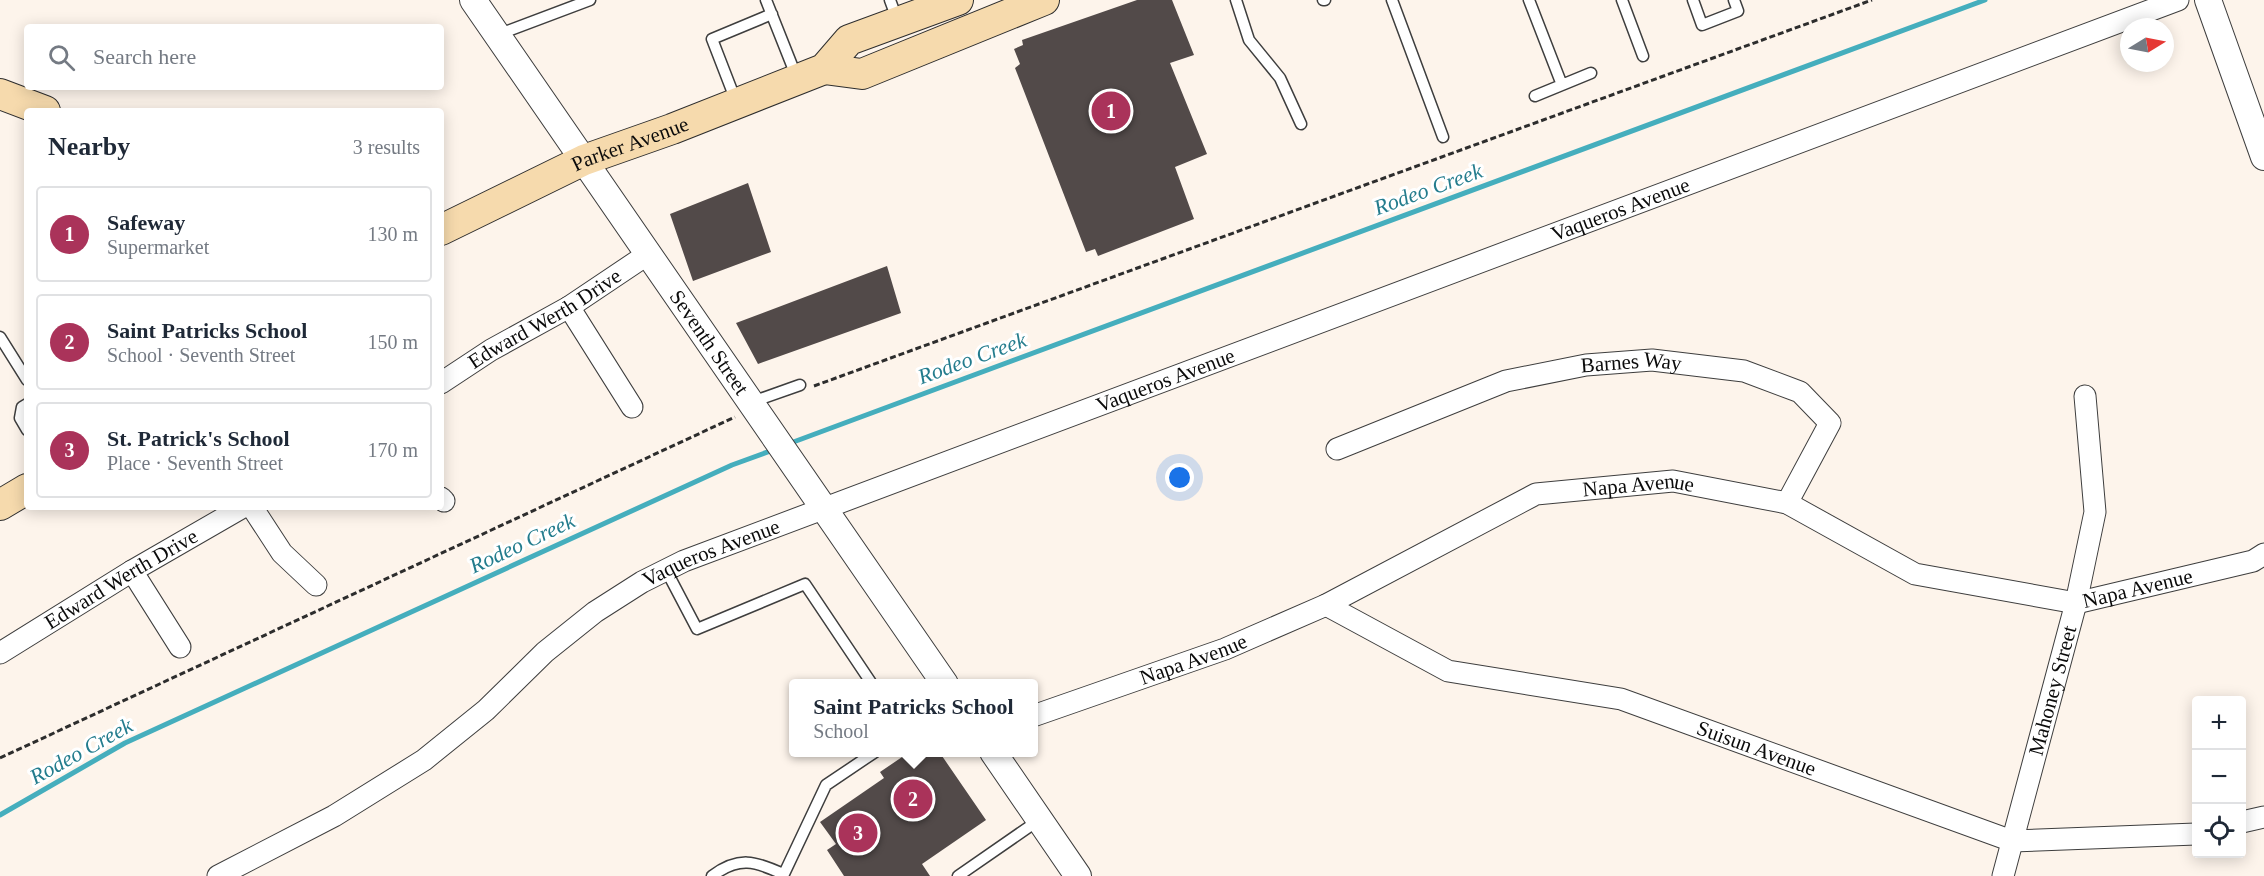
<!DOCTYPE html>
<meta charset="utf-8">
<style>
:root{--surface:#fff;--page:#f6f6f7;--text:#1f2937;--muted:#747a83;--line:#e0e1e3;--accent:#aa335a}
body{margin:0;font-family:Georgia,serif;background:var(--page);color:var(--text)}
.controls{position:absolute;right:18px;bottom:18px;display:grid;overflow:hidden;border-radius:6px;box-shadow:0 3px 15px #0003}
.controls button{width:54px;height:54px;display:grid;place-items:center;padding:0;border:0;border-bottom:2px solid var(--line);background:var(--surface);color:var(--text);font:30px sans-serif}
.compass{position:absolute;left:2120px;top:18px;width:54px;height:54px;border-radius:50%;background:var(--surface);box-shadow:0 3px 15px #0003;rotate:80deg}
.you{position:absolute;left:1180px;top:478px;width:21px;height:21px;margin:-15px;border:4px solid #fff;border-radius:50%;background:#1a73e8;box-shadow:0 0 0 9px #1a73e833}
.badge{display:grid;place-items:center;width:39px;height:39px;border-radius:50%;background:var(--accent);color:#fff;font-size:20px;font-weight:700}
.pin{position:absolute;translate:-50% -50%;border:3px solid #fff;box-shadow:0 2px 6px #0006}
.popup{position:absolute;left:789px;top:679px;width:249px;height:78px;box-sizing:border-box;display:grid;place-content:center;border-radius:6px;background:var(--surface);filter:drop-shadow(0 2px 4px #0005);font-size:20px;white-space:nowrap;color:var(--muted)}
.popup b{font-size:22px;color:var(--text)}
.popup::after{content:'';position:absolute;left:50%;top:100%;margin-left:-12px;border:12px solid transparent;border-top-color:var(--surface)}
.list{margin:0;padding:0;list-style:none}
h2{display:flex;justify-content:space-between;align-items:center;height:78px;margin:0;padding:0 24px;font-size:26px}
h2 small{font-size:20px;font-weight:400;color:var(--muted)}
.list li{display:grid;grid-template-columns:39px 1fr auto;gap:18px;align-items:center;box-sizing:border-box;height:96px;margin:0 12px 12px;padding:0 12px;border:2px solid var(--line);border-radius:6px}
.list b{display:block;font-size:22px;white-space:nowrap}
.list p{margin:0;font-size:20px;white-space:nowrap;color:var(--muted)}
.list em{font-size:20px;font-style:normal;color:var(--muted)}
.icon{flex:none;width:33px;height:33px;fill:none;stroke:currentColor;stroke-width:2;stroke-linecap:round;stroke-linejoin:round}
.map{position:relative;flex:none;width:2264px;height:876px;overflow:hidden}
.search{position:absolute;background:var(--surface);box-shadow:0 3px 15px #0003;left:24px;top:24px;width:420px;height:66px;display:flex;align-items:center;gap:15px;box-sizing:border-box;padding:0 21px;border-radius:6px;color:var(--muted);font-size:22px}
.panel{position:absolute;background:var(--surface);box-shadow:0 3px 15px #0003;left:24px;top:108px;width:420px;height:402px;border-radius:6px}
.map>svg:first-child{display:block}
</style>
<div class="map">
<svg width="2264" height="876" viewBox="0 0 2264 876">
<rect width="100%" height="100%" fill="#fdf4eb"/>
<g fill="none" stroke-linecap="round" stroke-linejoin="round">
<path stroke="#45aebd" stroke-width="5" d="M788 444 1985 0
M0 815 125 743 732 465 773 450"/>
</g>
<path fill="#524a49" d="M1137 0H1172L1194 55 1170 63 1207 154 1175 167 1194 219 1098 256 1095 249 1086 252 1015 68 1020 64 1014 49 1023 45 1022 40Z
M748 183 771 252 693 281 670 214Z
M887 266 901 313 758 364 736 323Z
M908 753H940L986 820 922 864 930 876H844L827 850 836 844 820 822 884 778 880 772Z"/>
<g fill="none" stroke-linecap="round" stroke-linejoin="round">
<defs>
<path id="service" d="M766 0 797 78
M890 0 897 19
M1236 0 1249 40 1280 78 1301 124
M1323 0H1325
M1392 0 1443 137
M1529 0 1562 85
M1622 0 1643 56
M1693 0 1702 25 1738 11 1734 0
M497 35 590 0
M1535 96 1591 73
M736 101 712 39 772 14
M0 337 27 380
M752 402 800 385
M27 404 22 407 20 418 27 430
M666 570 697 629 805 584 872 684
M712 876C739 856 755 861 783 874
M783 876 826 785 875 752
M958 876 1039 820"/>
<g id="minor">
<path d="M569 307 632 407"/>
<path id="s1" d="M441 383 491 350 569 307 648 254"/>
<path id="s2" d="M1337 449 1506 381 1586 365 1652 360 1744 371 1800 392 1830 423 1787 503"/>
<path d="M441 498 444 501"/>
<path d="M252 507 282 553 316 585"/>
<path d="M132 571 180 647"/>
<path id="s3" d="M1326 605 1448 671 1621 699 2012 841 2196 834"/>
<path id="s4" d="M0 653 132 571 243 507"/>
<path id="s5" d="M1033 716 1225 649 1326 605 1536 494 1673 481 1787 503 1915 574 2076 603 2253 561 2264 554"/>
<path d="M2242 822 2264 817"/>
<path id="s6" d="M218 876 334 816 424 760 486 710 545 652 595 612 642 582 684 561 2178 0"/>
<path id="s7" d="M2003 876 2076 603 2095 512 2085 396"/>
</g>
<g id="tertiary">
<path id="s8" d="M473 0 945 684"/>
<path d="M2208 0 2264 157"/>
<path d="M993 752 1078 876"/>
</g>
<g id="secondary">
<path d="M824 69 862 74 1044 0"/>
<path d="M0 94 45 111"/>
<path id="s9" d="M441 230 584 160 672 129 824 69 849 40 958 0"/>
<path d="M0 505 27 489"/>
</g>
</defs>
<use href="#service" stroke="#3e3e3e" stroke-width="13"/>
<use href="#minor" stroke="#3e3e3e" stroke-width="23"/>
<use href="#tertiary" stroke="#3e3e3e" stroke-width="28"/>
<use href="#secondary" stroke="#2d2d2d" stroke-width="32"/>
<path stroke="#2d2d2d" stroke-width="3" stroke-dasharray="6 3" stroke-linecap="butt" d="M814 386 1872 0
M0 758 735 417"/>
<use href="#service" stroke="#fff" stroke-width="10"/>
<use href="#minor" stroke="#fff" stroke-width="21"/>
<use href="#tertiary" stroke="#fff" stroke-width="26"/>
<use href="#secondary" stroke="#f6daad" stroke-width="30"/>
</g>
<g text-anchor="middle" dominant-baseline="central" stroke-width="6" stroke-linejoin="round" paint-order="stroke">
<g font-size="21" fill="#0b0b0b" stroke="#fff">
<text stroke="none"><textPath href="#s9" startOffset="208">Parker Avenue</textPath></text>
<text stroke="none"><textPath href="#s6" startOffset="1566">Vaqueros Avenue</textPath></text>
<text stroke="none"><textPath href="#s1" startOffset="122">Edward Werth Drive</textPath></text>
<text stroke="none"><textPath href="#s8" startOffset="416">Seventh Street</textPath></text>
<text stroke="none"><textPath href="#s2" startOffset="309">Barnes Way</textPath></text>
<text stroke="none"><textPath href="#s6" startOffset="1080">Vaqueros Avenue</textPath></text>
<text stroke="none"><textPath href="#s5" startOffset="654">Napa Avenue</textPath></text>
<text stroke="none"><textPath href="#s6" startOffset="594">Vaqueros Avenue</textPath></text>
<text stroke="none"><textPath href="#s4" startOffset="142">Edward Werth Drive</textPath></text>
<text stroke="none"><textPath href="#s5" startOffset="1178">Napa Avenue</textPath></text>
<text stroke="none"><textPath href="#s5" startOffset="170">Napa Avenue</textPath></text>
<text stroke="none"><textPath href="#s7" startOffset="192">Mahoney Street</textPath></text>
<text stroke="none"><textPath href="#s3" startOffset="458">Suisun Avenue</textPath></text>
</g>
<g font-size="22" font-style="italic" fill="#237c8d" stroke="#fff">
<text transform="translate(1428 189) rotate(-20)">Rodeo Creek</text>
<text transform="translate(972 358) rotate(-20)">Rodeo Creek</text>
<text transform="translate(522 543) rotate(-25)">Rodeo Creek</text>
<text transform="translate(81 751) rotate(-29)">Rodeo Creek</text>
</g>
</g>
</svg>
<div class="controls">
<button>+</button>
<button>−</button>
<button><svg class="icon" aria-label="locate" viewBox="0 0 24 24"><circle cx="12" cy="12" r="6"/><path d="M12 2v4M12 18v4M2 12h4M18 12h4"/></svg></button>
</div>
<svg class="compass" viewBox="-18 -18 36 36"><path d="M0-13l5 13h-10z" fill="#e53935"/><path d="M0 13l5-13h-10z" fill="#747a83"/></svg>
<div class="you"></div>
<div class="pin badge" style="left:1111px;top:111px">1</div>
<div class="pin badge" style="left:913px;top:799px">2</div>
<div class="popup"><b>Saint Patricks School</b>School</div>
<div class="pin badge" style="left:858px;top:833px">3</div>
<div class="search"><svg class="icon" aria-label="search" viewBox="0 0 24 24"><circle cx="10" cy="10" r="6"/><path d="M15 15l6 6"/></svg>Search here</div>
<section class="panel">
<h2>Nearby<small>3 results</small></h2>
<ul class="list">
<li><span class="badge">1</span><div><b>Safeway</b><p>Supermarket</p></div><em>130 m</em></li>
<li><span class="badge">2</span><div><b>Saint Patricks School</b><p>School · Seventh Street</p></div><em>150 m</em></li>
<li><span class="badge">3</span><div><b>St. Patrick's School</b><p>Place · Seventh Street</p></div><em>170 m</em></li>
</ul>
</section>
</div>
